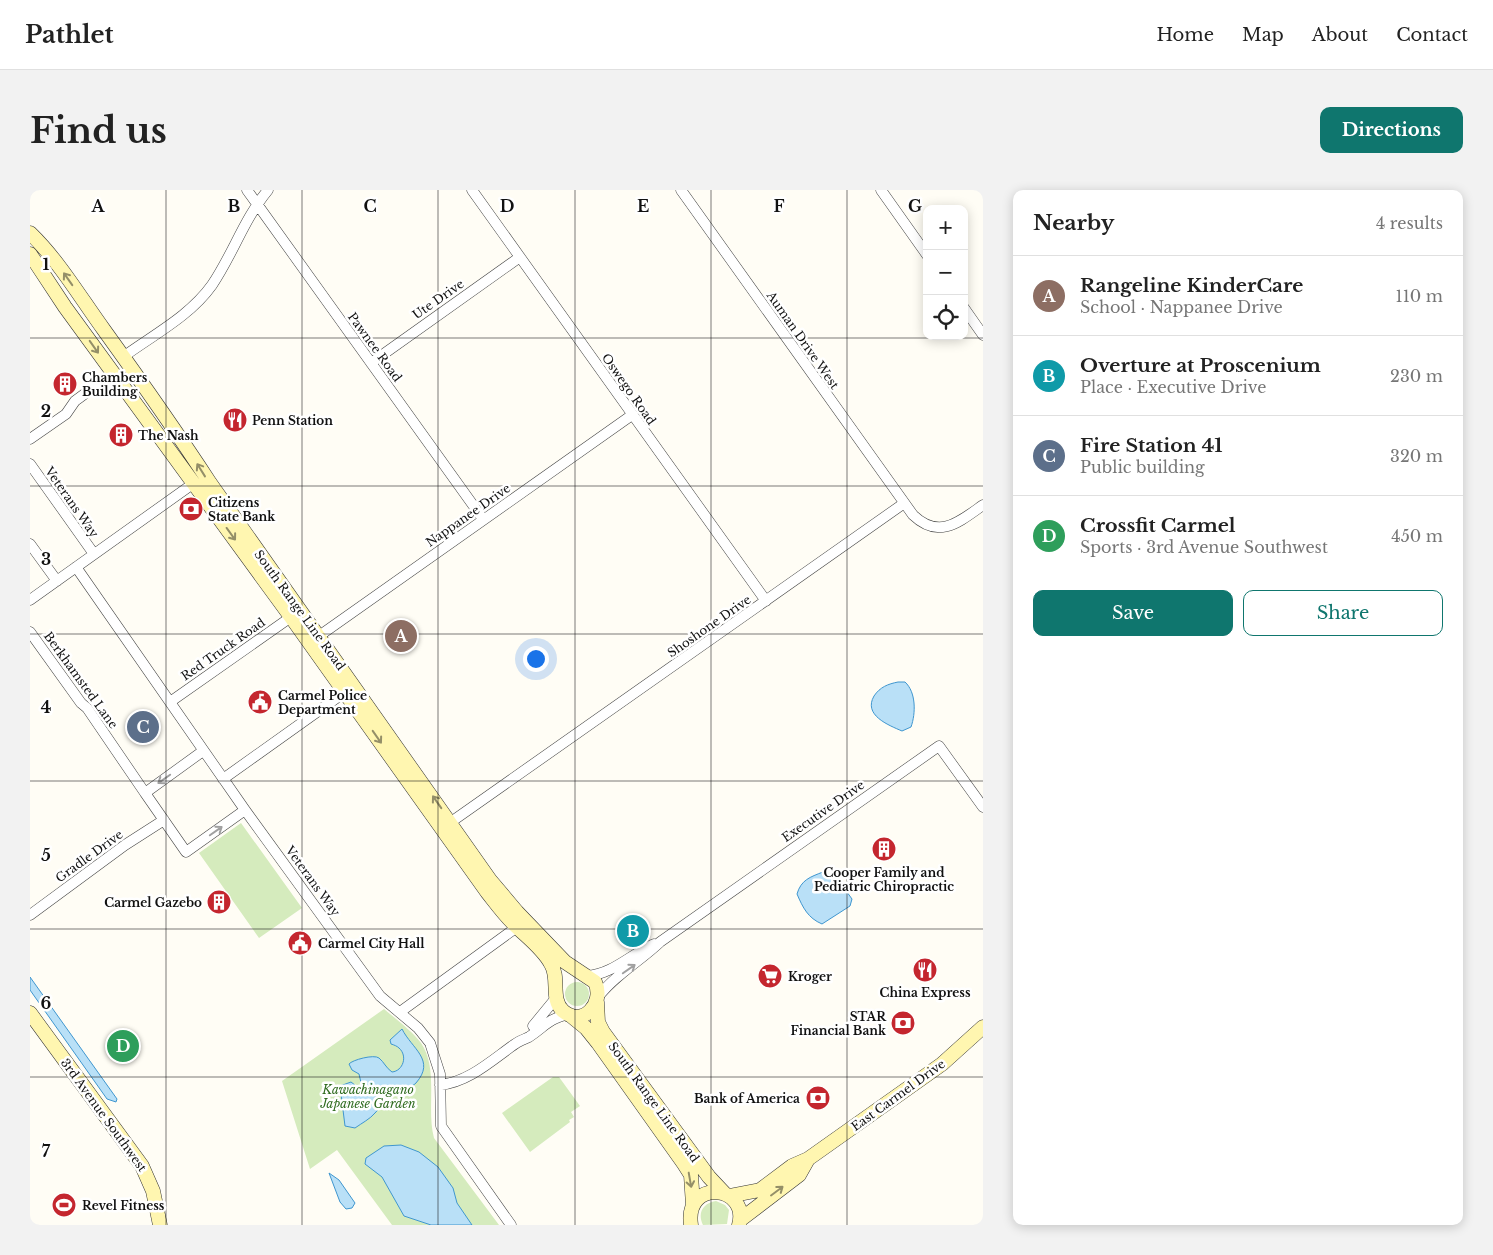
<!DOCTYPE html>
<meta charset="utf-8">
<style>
:root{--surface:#fff;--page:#f2f2f2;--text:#222;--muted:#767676;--line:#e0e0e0;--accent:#0f766e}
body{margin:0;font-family:"Libre Baskerville",serif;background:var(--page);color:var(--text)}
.controls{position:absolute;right:15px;top:15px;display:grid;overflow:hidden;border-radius:10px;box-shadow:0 2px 12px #0003}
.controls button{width:45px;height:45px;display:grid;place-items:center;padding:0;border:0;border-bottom:1px solid var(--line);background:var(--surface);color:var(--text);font:25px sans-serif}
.you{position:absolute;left:505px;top:468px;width:18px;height:18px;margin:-12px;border:4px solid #fff;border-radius:50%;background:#1a73e8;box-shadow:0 0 0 8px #1a73e833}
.badge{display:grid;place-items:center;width:32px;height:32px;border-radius:50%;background:var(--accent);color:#fff;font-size:16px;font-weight:700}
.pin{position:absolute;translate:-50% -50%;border:2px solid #fff;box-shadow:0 1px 5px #0006}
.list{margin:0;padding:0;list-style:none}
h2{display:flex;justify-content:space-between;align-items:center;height:65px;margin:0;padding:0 20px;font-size:21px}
h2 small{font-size:16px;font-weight:400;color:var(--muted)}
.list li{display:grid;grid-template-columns:32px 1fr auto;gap:15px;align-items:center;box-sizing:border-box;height:80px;padding:0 20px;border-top:1px solid var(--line)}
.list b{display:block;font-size:19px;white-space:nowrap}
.list p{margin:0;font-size:16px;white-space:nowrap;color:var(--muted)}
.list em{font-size:16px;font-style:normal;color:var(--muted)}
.actions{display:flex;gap:10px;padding:15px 20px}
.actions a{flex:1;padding:11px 0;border:1px solid var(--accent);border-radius:10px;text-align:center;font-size:18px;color:var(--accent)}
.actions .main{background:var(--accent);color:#fff}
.icon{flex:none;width:28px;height:28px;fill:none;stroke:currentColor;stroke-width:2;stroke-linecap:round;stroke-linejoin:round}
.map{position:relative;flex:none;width:953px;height:1035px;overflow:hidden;border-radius:10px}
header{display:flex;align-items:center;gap:30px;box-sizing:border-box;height:70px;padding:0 25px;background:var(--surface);border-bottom:1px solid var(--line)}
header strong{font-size:24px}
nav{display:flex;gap:28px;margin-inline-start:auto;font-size:18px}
.intro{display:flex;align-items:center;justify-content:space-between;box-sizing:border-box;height:120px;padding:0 30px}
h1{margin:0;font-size:35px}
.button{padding:12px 22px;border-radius:10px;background:var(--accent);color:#fff;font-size:18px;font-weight:700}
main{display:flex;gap:30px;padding:0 30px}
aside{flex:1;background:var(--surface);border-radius:10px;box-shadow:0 2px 12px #0003}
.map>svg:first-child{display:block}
</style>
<header>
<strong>Pathlet</strong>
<nav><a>Home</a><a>Map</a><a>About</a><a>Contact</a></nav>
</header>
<div class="intro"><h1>Find us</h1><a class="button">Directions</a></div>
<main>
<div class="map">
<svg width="953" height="1035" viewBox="0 0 953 1035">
<rect width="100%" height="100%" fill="#fffdf5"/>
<path fill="#d5ebbd" d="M211 633 272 718 229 748 169 663Z
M535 804a12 12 0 1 1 24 0a12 12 0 1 1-24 0Z
M354 819C366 829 382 841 391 853 409 879 396 919 404 948L469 1035H362L307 960 280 979 252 891Z
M523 887H529L550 916 541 922 544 927 539 930 540 932 500 962 472 923Z
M686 1011 695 1015 699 1020 697 1034 673 1035C667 1023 673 1013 686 1011Z"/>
<path fill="#b9e0f7" stroke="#3f96cf" d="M868 492H875C886 502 886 523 881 537L872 541C858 535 833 525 844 506 850 497 858 494 868 492Z
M793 682 806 687 822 709 820 716 792 734C778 728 773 718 767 704 771 690 780 687 793 682Z
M0 787 87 909 86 912 77 909 0 800Z
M372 839C382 859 406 870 386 893 381 898 375 898 369 895 347 906 356 912 345 923 340 929 332 933 325 938L315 936 310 896 321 892 330 899 332 897 329 884 322 880 319 874C322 870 344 864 349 868 354 872 356 878 362 882 373 881 378 866 369 858 367 856 364 855 361 854L360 850Z
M371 955 389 962 408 977 423 998 427 1013 442 1035H401L374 1026 352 987 335 974 336 968 354 956Z
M299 983 309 990 325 1013 322 1018 316 1019 310 1012Z"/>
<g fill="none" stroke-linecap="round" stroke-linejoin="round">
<defs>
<path id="street" d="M217 0 453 329
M442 0 736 411
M651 0 883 325C909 350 929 332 953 315
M851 0 897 65
M934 118 953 145
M93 167C123 145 160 126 182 95 203 64 214 29 238 0
M341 173 490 67
M0 249 36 224 45 211 83 183
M0 274 64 364
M0 354 27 391
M46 377 215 620 350 806 388 838 400 853 410 884 411 936 481 1035
M0 410 164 293
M0 442 51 513 57 518 115 603
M289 446 602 225
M140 512 261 427
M173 561 115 603 156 662 215 620
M193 589 315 502
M421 632 873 314
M0 725 95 655 134 630
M557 786C583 784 601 764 624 754
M568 807C585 785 610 771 630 752L909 556 953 617
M370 822 487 737
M503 836 526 808
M410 895C439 892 462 870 485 854 489 851 495 849 499 847 517 835 516 830 539 824"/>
<path id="secondary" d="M0 43C29 71 50 107 74 140 110 190 146 241 180 293L460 690 487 722 535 772 565 792C575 813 553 838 533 821 520 809 530 788 521 774 513 758 494 745 482 732 473 723 465 712 457 702L261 427 35 117 0 64
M567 812 568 832 573 842 679 987 695 1004
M0 823 112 976 123 1001 130 1035
M540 825 556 838 568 853 654 974 661 985 663 1015
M699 1006 730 1000 762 976 778 969 912 874 953 837
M710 1030 769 985 778 969
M661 1035C654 988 720 995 709 1035"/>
</defs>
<use href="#street" stroke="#444" stroke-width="11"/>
<use href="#secondary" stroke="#333" stroke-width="15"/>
<use href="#street" stroke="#fff" stroke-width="10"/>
<use href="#secondary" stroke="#fff6b0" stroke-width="14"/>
</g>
<defs><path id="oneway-shaft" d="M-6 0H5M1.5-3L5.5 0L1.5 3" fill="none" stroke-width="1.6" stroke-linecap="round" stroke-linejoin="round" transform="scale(1.25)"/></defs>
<g stroke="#948f68">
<use href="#oneway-shaft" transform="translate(38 89) rotate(-125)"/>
<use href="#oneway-shaft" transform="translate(64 157) rotate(55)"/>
<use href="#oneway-shaft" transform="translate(171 280) rotate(-122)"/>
<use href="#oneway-shaft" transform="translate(201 344) rotate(54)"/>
<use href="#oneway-shaft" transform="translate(347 547) rotate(55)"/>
<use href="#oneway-shaft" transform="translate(407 612) rotate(-125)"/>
<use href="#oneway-shaft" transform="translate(660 990) rotate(80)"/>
<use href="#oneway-shaft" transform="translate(747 1001) rotate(-37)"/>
</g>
<g stroke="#a0a0a0">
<use href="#oneway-shaft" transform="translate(134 589) rotate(145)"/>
<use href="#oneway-shaft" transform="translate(186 641) rotate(-35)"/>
<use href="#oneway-shaft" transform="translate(599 779) rotate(-35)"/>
</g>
<path fill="none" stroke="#111" stroke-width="1" stroke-opacity="0.55" d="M136 0V1035M272 0V1035M408 0V1035M545 0V1035M681 0V1035M817 0V1035M0 148H953M0 296H953M0 444H953M0 591H953M0 739H953M0 887H953"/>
<defs>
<symbol id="building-disc" viewBox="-11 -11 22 22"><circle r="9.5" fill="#c4262e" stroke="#fff"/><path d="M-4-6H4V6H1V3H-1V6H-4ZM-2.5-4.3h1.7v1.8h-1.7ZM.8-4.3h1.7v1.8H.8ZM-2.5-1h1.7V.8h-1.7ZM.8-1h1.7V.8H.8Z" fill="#fff"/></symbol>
<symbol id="restaurant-disc" viewBox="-11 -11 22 22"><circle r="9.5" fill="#c4262e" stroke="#fff"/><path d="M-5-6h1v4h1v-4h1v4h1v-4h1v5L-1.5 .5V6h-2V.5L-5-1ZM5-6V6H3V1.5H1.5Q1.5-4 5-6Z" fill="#fff"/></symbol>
<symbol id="bank-disc" viewBox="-11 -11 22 22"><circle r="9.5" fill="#c4262e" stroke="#fff"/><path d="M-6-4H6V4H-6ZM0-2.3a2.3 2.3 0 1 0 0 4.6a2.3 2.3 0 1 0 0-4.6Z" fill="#fff"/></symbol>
<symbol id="civic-disc" viewBox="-11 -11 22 22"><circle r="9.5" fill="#c4262e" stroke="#fff"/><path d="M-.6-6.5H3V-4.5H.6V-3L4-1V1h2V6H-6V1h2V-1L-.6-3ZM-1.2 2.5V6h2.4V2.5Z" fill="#fff"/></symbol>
<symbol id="supermarket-disc" viewBox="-11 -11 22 22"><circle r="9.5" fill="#c4262e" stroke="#fff"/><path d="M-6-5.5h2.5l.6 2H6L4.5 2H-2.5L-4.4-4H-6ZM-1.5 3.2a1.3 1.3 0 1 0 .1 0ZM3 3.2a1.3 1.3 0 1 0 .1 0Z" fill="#fff"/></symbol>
<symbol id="stadium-disc" viewBox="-11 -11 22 22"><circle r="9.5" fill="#c4262e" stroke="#fff"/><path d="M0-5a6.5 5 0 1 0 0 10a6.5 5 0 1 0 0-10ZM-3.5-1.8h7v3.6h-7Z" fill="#fff"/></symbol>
</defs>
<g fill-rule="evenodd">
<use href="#building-disc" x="21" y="180" width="28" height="28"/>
<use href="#restaurant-disc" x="191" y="216" width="28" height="28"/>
<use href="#building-disc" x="77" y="231" width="28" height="28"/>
<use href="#bank-disc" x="147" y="305" width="28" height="28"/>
<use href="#civic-disc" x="216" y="498" width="28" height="28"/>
<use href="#building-disc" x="840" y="645" width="28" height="28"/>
<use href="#building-disc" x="175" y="698" width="28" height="28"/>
<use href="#civic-disc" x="256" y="739" width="28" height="28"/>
<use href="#restaurant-disc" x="881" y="766" width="28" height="28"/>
<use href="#supermarket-disc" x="726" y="772" width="28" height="28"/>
<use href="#bank-disc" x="859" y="819" width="28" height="28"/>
<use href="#bank-disc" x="774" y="894" width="28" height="28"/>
<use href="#stadium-disc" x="20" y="1001" width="28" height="28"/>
</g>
<g text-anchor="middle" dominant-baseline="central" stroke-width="5" stroke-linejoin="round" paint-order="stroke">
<g font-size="12" fill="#111" stroke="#fff">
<text transform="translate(408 109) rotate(-35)">Ute Drive</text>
<text transform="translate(773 150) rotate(55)">Auman Drive West</text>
<text transform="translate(345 157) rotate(54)">Pawnee Road</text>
<text transform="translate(599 199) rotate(55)">Oswego Road</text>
<text transform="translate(42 312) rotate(55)">Veterans Way</text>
<text transform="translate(438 325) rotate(-35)">Nappanee Drive</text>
<text transform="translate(270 420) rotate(54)">South Range Line Road</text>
<text transform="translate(679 436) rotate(-35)">Shoshone Drive</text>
<text transform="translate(193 459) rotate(-35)">Red Truck Road</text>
<text transform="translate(51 490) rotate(54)">Berkhamsted Lane</text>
<text transform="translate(793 621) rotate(-35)">Executive Drive</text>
<text transform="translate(59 666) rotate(-36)">Gradle Drive</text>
<text transform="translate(283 691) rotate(54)">Veterans Way</text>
<text transform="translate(868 905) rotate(-36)">East Carmel Drive</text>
<text transform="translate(624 912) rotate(54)">South Range Line Road</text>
<text transform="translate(74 925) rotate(54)">3rd Avenue Southwest</text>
</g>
<g font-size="12" font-weight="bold" fill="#111" stroke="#fff" text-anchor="start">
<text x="52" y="187">Chambers<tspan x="52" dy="14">Building</tspan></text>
<text x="222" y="230">Penn Station</text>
<text x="108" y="245">The Nash</text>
<text x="178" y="312">Citizens<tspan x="178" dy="14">State Bank</tspan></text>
<text x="248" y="505">Carmel Police<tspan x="248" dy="14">Department</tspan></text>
<text x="854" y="682" text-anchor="middle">Cooper Family and<tspan x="854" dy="14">Pediatric Chiropractic</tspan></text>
<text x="172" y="712" text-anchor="end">Carmel Gazebo</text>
<text x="288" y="753">Carmel City Hall</text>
<text x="758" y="786">Kroger</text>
<text x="895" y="802" text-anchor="middle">China Express</text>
<text x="856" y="826" text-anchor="end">STAR<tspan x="856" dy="14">Financial Bank</tspan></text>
<text x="770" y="908" text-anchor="end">Bank of America</text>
<text x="52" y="1015">Revel Fitness</text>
</g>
<g font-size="12" font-style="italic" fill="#2f6b1f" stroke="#fff">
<text x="338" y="899">Kawachinagano<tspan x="338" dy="14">Japanese Garden</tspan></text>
</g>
</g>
<g font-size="16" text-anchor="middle" font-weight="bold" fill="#111" stroke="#fff" stroke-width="5" stroke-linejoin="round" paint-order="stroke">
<text x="68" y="22">A</text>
<text x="204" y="22">B</text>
<text x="340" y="22">C</text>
<text x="477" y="22">D</text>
<text x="613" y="22">E</text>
<text x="749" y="22">F</text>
<text x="885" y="22">G</text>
<text x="16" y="80">1</text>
<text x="16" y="227">2</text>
<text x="16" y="375">3</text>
<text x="16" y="523">4</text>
<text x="16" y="671">5</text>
<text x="16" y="819">6</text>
<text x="16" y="967">7</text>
</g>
</svg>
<div class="controls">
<button>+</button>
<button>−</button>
<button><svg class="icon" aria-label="locate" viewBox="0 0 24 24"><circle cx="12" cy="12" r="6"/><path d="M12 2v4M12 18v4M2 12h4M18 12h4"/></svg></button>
</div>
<div class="you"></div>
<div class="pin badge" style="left:371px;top:446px;background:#8d6e63">A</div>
<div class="pin badge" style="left:603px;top:741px;background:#0f9aa8">B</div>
<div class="pin badge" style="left:113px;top:537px;background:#5c6f8a">C</div>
<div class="pin badge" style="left:93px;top:856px;background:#2e9e5b">D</div>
</div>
<aside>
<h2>Nearby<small>4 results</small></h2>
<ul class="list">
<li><span class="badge" style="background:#8d6e63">A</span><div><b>Rangeline KinderCare</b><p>School · Nappanee Drive</p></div><em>110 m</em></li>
<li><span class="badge" style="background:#0f9aa8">B</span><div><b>Overture at Proscenium</b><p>Place · Executive Drive</p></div><em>230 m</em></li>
<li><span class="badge" style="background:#5c6f8a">C</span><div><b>Fire Station 41</b><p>Public building</p></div><em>320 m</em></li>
<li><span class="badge" style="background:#2e9e5b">D</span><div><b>Crossfit Carmel</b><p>Sports · 3rd Avenue Southwest</p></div><em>450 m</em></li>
</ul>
<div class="actions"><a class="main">Save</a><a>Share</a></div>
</aside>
</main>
